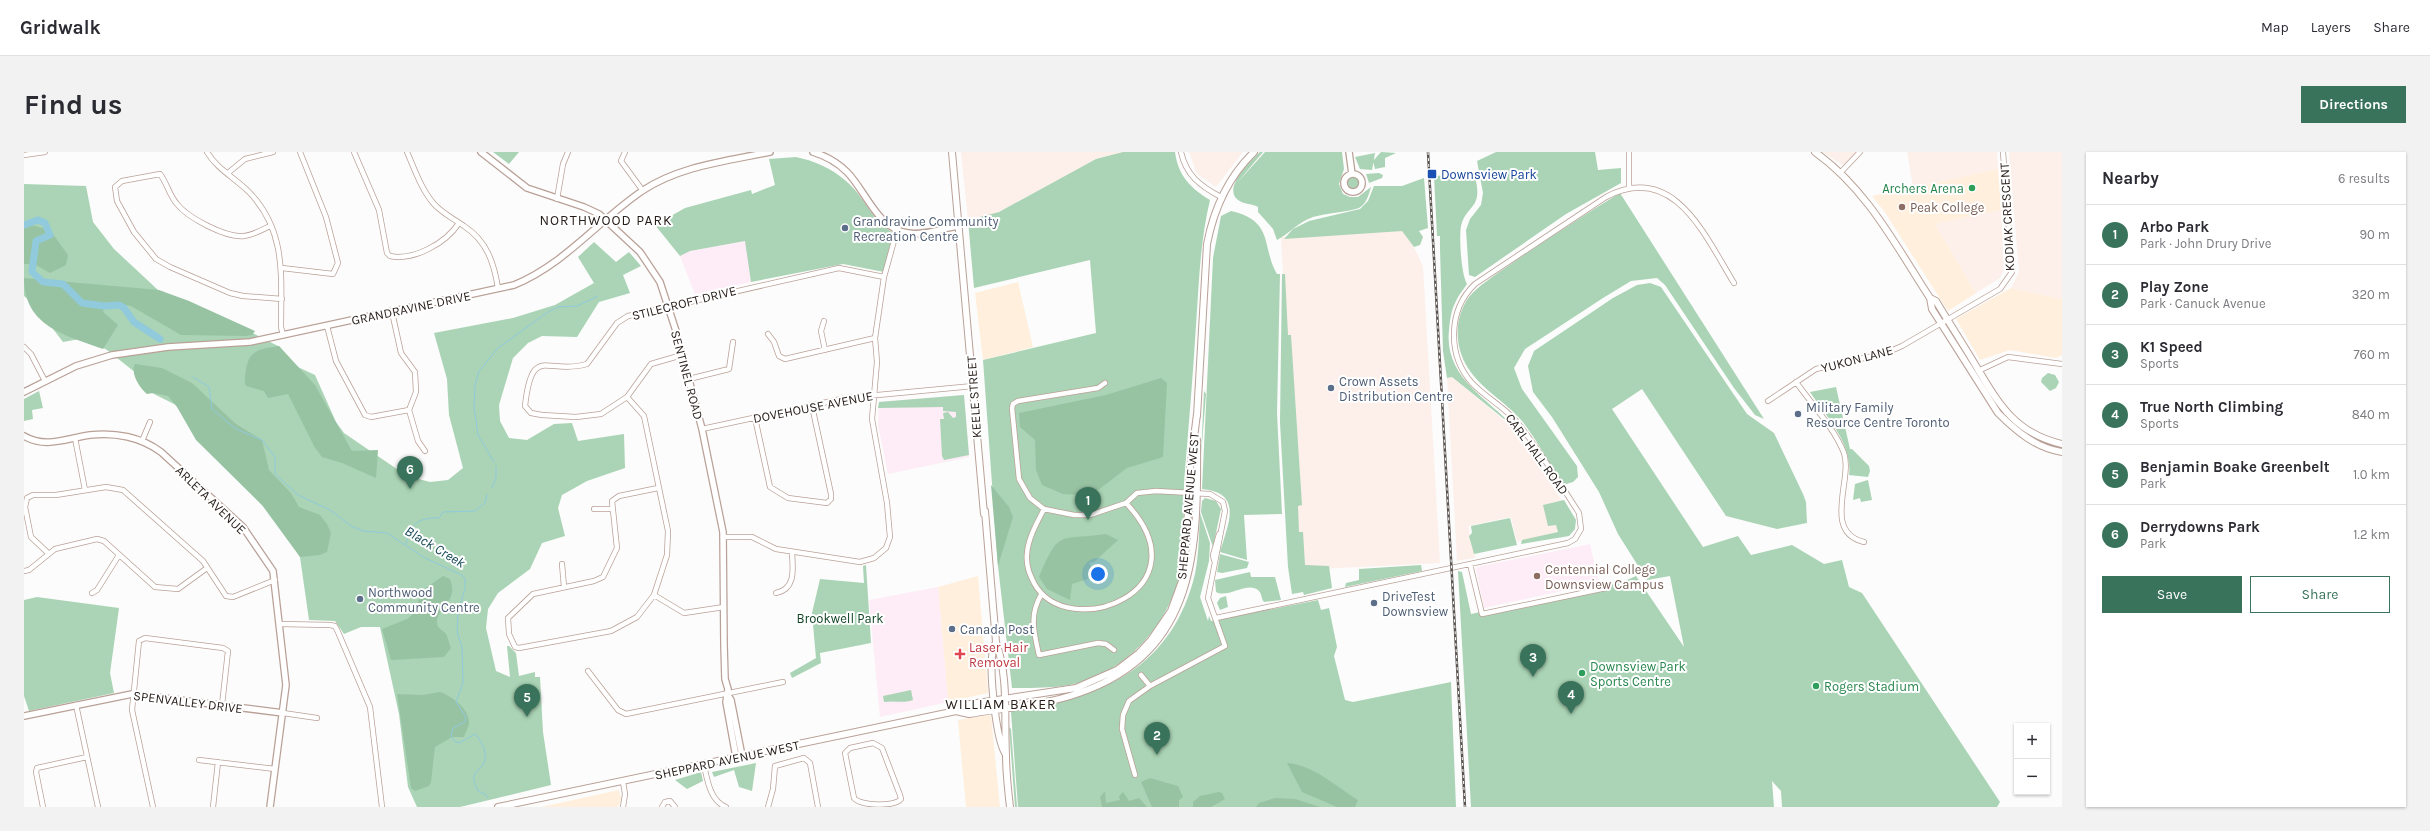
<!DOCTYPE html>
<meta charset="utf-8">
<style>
:root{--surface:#fff;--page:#f2f2f3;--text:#2b2b33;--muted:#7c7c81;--line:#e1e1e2;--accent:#39735b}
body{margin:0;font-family:Karla,sans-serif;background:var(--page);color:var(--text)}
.controls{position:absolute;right:12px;bottom:12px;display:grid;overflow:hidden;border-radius:0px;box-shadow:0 1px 3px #0004}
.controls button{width:36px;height:36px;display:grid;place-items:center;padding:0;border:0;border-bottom:1px solid var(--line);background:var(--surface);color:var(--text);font:20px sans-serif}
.you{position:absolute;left:1074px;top:422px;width:14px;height:14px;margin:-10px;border:3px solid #fff;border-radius:50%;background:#1a73e8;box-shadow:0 0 0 6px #1a73e833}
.badge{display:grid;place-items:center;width:26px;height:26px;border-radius:50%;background:var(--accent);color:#fff;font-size:13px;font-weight:700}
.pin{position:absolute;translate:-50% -33px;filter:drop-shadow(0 1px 2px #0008)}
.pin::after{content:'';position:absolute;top:21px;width:14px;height:12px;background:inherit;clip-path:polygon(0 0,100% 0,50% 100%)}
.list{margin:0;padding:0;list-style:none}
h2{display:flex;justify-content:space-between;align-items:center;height:52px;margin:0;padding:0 16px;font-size:17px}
h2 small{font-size:13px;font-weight:400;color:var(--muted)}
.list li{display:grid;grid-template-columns:26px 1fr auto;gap:12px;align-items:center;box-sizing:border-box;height:60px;padding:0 16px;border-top:1px solid var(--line)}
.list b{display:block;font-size:15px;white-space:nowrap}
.list p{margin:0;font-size:13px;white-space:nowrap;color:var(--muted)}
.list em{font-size:13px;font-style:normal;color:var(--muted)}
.actions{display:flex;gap:8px;padding:12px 16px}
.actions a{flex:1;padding:9px 0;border:1px solid var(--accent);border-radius:0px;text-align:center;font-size:14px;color:var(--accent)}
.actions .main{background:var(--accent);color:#fff}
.map{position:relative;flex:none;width:2038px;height:655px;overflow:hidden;border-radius:0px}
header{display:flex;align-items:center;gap:24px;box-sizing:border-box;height:56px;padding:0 20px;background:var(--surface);border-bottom:1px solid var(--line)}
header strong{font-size:19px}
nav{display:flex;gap:22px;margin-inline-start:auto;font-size:14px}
.intro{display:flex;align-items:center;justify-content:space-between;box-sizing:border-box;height:96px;padding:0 24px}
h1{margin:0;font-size:28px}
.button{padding:10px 18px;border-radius:0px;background:var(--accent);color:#fff;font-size:14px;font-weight:700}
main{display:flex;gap:24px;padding:0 24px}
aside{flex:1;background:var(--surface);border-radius:0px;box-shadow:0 1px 3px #0004}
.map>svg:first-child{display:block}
</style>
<header>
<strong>Gridwalk</strong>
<nav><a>Map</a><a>Layers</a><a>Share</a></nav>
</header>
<div class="intro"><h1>Find us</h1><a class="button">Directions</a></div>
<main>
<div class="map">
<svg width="2038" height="655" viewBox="0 0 2038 655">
<rect width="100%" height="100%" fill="#fbfcfb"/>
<path fill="#ffefdc" d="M1974 17 1977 58 1911 72 1952 141 1924 159 1860 59 1848 44Z
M994 130 1009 195 959 208 951 141Z
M1987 136 2038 147V203L2032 206 1986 198 1956 208 1932 167Z
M954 424 964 541 924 550 914 435Z
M964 563 967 564 976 655H942L934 568Z
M595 638 597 647 594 655H517Z"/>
<path fill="#fdefea" d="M937 0H1099L1072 7 975 60 944 68Z
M1165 0H1219L1192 35 1173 22Z
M1799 0H1833L1823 11 1818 13Z
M1883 0H1973L1974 17 1889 35Z
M1985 0H2038V147L1987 136 1995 120Z
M1977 58 1980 117 1976 126 1952 141 1911 72Z
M1381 77 1399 114 1416 411 1276 418 1257 85Z
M1428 225 1493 279 1538 349 1520 353 1532 373 1534 380 1493 390 1487 365 1444 374 1451 406 1433 409 1423 226Z"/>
<path fill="#feecf6" d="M722 89 727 130 671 142 656 104 666 99Z
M940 243 945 305 864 322 854 273 855 250Z
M1566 392 1575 431 1460 456 1452 417 1453 415Z
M914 435 924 550 856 565 845 448Z"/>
<path fill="#aad4b5" d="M469 0H495L485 12Z
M1099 0H1151C1154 23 1166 36 1186 48 1176 89 1175 131 1172 173 1169 222 1165 270 1161 318 1158 352 1162 387 1156 420 1145 474 1100 522 1046 533 1027 536 1008 536 988 536L974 414 959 208 1072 181 1066 108 950 136 944 68 975 60 1072 7Z
M1236 0H1239L1212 32 1241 0H1318L1320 17 1315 32 1319 42 1326 45H1334L1347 35C1345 43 1342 52 1335 56 1325 60 1302 61 1289 65 1274 70 1266 81 1253 88L1249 77 1234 60V55C1227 51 1221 53 1214 48 1198 36 1227 8 1236 0Z
M1357 0 1372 1 1361 6V15L1351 17 1349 9Z
M1472 0H1571L1574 18 1597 16V31L1542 62 1451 125 1445 123 1442 78 1446 67 1457 53 1459 41 1453 9Z
M1351 1 1348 18 1336 17 1331 5Z
M772 5C791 9 807 16 822 29 840 44 846 66 869 81L860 120 819 112 727 130 721 89 666 99 656 104 631 73 661 56 727 38 728 42 751 33 745 7Z
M1439 18C1446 19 1450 22 1452 29 1458 57 1442 53 1437 74 1435 85 1437 122 1443 132 1440 137 1435 142 1432 149 1427 158 1426 168 1425 178 1420 225 1462 245 1490 275L1428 225 1423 226 1419 199 1416 97V84H1413L1410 24 1427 23Z
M1355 21 1359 23 1358 26 1345 31 1342 22Z
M1323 31a6 6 0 1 1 12 0a6 6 0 1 1-12 0Z
M1400 26 1404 76 1395 79 1399 85 1396 93 1390 95 1378 79 1260 87 1269 77 1285 69 1336 57 1344 49 1350 34H1378Z
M0 32 62 34 69 70 90 97 134 138 221 177 256 195 263 210 291 223 312 270 320 281 383 324 406 330 424 328 439 316 425 263 423 227 410 181 489 166 531 153 570 131 554 105 570 90 592 110 605 100 617 114 599 123 606 141 575 150 553 185 518 184 504 191 489 206 475 253 476 269 485 286 503 288 530 272 548 271 554 289 600 282 601 316 563 329 538 343 534 356 541 384 518 391 506 417 474 441 464 457 462 476 472 519 486 525 483 494H485L492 501 495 524 511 520V525H516L519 580 527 633 436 655H393L384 635 375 562 356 475H337L320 482 311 469 285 468 276 405 255 370 175 290 154 254 126 240 117 225 83 198 61 186 39 190 10 152 0 144Z
M1596 41 1740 267 1731 263 1710 236 1641 133 1633 126 1607 129 1579 146 1501 197 1490 216 1498 237 1553 314 1554 325 1549 330 1539 333C1525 312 1513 288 1498 269 1481 249 1458 238 1444 216 1430 194 1430 166 1445 145 1454 134 1470 124 1481 116 1518 90 1557 65 1596 41Z
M1207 59C1251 69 1237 95 1253 122H1256L1253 261 1258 362 1220 363 1223 408 1196 400C1204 372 1220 341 1178 337L1189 106 1197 64Z
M1258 122H1261L1264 183H1267L1278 353 1274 354 1275 380H1279L1281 413 1305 414 1308 436 1280 443 1279 440 1268 442 1264 415 1256 270Z
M1626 131 1637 135 1723 262 1750 281 1779 342 1782 350 1783 371 1753 377 1702 364 1618 237 1588 257 1679 395 1714 384 1727 403 1768 393 1800 412 1818 408 1825 435 1838 441 1976 650 1973 655H1758L1757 639 1748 629 1750 655H1447L1434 419 1438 420 1447 462 1601 429 1612 424 1660 495 1646 424 1623 428 1594 382 1575 340 1528 265 1509 240 1504 214 1510 199 1589 146 1613 133Z
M2024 221 2031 223 2035 230 2032 236 2026 239 2017 230 2018 226Z
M1812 235 1826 297H1828L1845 314 1846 319 1844 325 1825 323C1829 292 1802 264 1786 240Z
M15 239 19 256 8 258 9 267 0 269V247Z
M1180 239 1182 242 1177 304Z
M940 243 945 303 920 308 918 304 916 267H920L919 261 924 260 929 266 932 265V260L919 259V255L854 256 855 250Z
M1844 328 1848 348 1837 350 1836 346 1829 348 1831 332Z
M1181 346 1192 349 1197 357 1189 395 1177 360 1178 349Z
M1540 348 1552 368 1551 377 1545 384 1497 392 1498 388 1534 380 1532 373 1524 374 1519 353Z
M1176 361 1186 391 1185 409 1176 445 1184 469 1185 464 1187 469 1294 448 1297 458 1305 456 1313 495 1310 504 1321 548 1329 550 1427 530 1432 655H994L987 560 991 556C1078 548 1149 514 1171 422 1175 402 1175 381 1176 361Z
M1486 366 1493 393 1450 402 1445 384 1448 381 1447 374Z
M1196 402 1225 410 1223 416 1198 421 1193 420Z
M842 413 847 491 796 501 797 511 768 526 766 521 792 506 788 461 796 427 840 431 839 414Z
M1397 413 1398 419 1321 435 1322 431 1335 428V417Z
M1226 420 1227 425H1251L1257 448 1240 450C1237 447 1238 442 1235 439 1224 428 1204 447 1192 440L1191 428Z
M1202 444 1204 455 1196 458 1193 451 1196 446Z
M13 445 95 456 86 521 90 541 5 559 0 544V448Z
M887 538 889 548C877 552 871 548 860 550L859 544Z
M985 575 987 577 993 655H991Z
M732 611 728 639 715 635 710 618 690 625 688 620Z
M677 620 679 629 663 637 651 628Z"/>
<path fill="#98c3a3" d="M0 71 26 78 44 103 42 113 26 121 10 112H0Z
M0 126 135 138 165 149 231 179 228 183 221 184 157 183 107 154 82 150 79 160 94 173 79 197C42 183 0 175 0 126Z
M255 194 291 233 328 299 354 298 352 326 318 311 298 305 291 296 264 242 244 246 240 239 222 234C220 228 221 224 222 218 225 197 237 197 255 194Z
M111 212 138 216 168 231 212 272 238 288 245 318 267 341 275 355 296 363 303 372 307 381 303 400 296 403 276 405 238 353 172 288 153 255 144 244 129 241 123 242C116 236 106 222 111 212Z
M1137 226 1143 231 1139 305 1103 316 1074 338 1056 343 1039 342 1018 333 1012 318 1011 288 996 275 995 261 1082 243Z
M967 333 985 355 989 365 974 414Z
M1082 382 1094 388 1070 410 1065 411 1073 424 1048 432 1046 448 1023 437 1015 425C1036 376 1034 389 1082 382Z
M419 424 426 427C435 450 413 455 413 470 413 477 418 477 422 482 424 485 425 492 427 496L420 505 367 508 358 477 383 467 388 463 399 438Z
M416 540C427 544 445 556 445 570 445 575 441 581 440 585H428L411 595 407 630 405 634 391 639 387 636 373 542 399 543Z
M1263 611C1290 613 1311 634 1334 648L1331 655H1313L1278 640Z
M1126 626 1154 634 1159 645 1155 648V655H1128L1117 630Z
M1081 639 1082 651 1096 648 1095 644 1099 640 1105 649 1115 646 1123 655H1078L1076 645Z
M1195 640 1198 641 1201 647 1187 655H1169V650L1176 644Z
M1251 646 1271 647 1296 655H1232L1235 651Z"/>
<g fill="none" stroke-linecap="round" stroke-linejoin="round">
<path stroke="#90cadc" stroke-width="1" d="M169 225 185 235 188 257 212 277 238 288 251 305V322L274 343 306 358 327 374 339 379 363 381 401 406 438 423 441 427V436L434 462 433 480 438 495 439 531 432 550 442 565 441 570 429 576 427 583 430 589 435 591 451 582C458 589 464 601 460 611 458 616 452 618 450 624 449 629 452 634 454 639L461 642 464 646
M470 310 454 283 450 255 451 233 455 219 474 196 524 160 534 155 553 154 574 144
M468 336 472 326V314
M382 392C386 372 395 365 415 366L419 360 451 359 461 351 463 343"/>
<path stroke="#90cadc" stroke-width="7" d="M0 73 14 68 21 71 26 83 12 89 8 120 19 130 39 132 58 151 80 154 95 153 100 156 110 170 136 187"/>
<defs>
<path id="minor" d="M183 0C193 17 211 26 225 40 263 79 257 126 257 175L259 183
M330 0 355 58 363 101 366 104C390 109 422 91 435 71
M383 0C391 18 397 37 410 52 418 61 430 67 440 74 463 89 470 111 474 136
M601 0 597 9 619 39
M1157 0C1162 23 1176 34 1197 45
M0 3 21 0
M1817 20 1836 0
M204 21 221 7 249 0
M1605 37V0
M533 47 539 12 544 0
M246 74C238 78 229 83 220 84 202 86 164 66 153 52 145 43 143 31 136 22L98 29 91 35 93 49 110 80 132 107 146 115 206 141 219 144 258 147
M258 116 309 122 314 111 302 65 276 0
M368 160 377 201 391 220 392 240 385 258 394 289 401 299
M800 169 797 179 801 198
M303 174 312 209 341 263 347 265 385 258
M744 182 750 190 755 204 761 207 851 186
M0 195 7 202 21 229
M658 203 627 212 603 245 577 262 552 265 518 263 507 261 501 254C508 190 524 224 563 212L593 171 604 164 815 116 860 125
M1954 219 1984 205 2038 212
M665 227 705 217 709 190
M1772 230C1787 251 1811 277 1820 301 1829 327 1798 380 1840 390
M1081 231 1074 236 994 249 989 252 988 256 995 327 1006 346 1020 357 1050 363H1066L1102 351 1113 341 1132 339 1186 342 1199 350 1201 359 1184 446 1201 494 1126 534 1105 549 1099 563 1098 577 1111 623
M603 245 620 264 644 379 643 403 630 443 613 465 587 479 495 496 491 495 485 482 484 466 509 442 570 429 579 425 593 396 588 349 595 344 634 336
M1744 249 1792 217 1862 201 1878 194 1976 137 1988 120 1979 0
M731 266 746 335 764 346 803 351 807 347V342L788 254
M678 277 822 246 949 234
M51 286 61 338
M118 289 126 270
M570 357H587
M1020 357C1013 371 1004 386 1003 402 1002 413 1005 421 1010 431 1043 492 1185 439 1102 351
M699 385H728L752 397 836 410 850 406 862 396 866 385 863 351 848 267 853 210 851 186 860 125 873 78
M24 401 7 385 1 355 3 346 9 343H32L82 335 99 338 179 409 202 444 209 445 251 428
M1190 408 1189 403 1195 382
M538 412 540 435
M1446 412 1458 462 1582 436
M0 419 5 418 31 397 73 387 80 389 131 435 154 437 183 416
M68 441 73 438 95 403
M752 441C772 437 769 417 768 401
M630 443 660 461 700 455
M1017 443C1005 463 1010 481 1015 503L1074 491 1082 492 1090 498
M1192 466 1544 391 1551 387 1557 377 1555 361C1537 333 1513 294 1492 269 1479 254 1461 245 1448 231 1423 203 1424 158 1451 132L1582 45C1650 9 1681 84 1710 131
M256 472 306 473 311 474 314 480 346 555 358 655
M564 519 594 558 602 562 759 530
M1117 523 1126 534
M52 553 74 655
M259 561 293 566
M849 591 858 596 876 643 877 647C871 655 836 654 830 646L821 601 826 596Z
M175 608 251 617
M680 613C683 627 686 649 702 655
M19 655 12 620 13 616 63 605
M129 655 108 558 115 489 121 486 199 496 204 499 198 553
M189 655 194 610
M599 655 601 642 599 630
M638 655 641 650 646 649 651 655
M744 655 749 637 751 614 780 606 786 611 794 655"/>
<path id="tertiary" d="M457 0 503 36 560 55 575 62 616 100 636 130 652 179 678 277 699 380 700 493 701 527 704 537 702 550 712 605
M789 0C802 4 813 10 823 20 842 39 853 77 884 81 900 84 918 76 935 74
M1325 0 1328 22
M1320 31a9 9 0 1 1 18 0a9 9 0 1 1-18 0Z
M0 240 52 214 88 203 144 195 226 190 490 133C541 112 574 69 618 39 655 14 703 9 746 0
M0 284C22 297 43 286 66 283 91 280 117 285 137 300L219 375 249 419 262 533 246 655
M703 542 707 548 718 604
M0 564 108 542 259 561"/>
<path id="secondary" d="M928 0 960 362
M1791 0C1843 37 1872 94 1906 146L1912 149C1924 169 1937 189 1949 209 1973 249 1989 281 2038 292
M1906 146 1908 157 1974 261C1992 279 2012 296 2038 300
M1173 264 1183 92C1190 56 1204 25 1230 0
M961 359 972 490C985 526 980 566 982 603 982 620 984 638 986 655
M972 490C970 495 968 500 968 505 966 525 972 586 981 601
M932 559 945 562C980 556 1022 553 1055 541 1174 500 1174 395 1173 288
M474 655 932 559 940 553 1052 536 1093 518 1115 501 1127 488 1147 459 1158 429 1162 397 1166 318 1173 262"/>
</defs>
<use href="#minor" stroke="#baa198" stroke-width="6"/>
<use href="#tertiary" stroke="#baa198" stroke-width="8"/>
<use href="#secondary" stroke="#baa198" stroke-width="8"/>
<use href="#minor" stroke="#fff" stroke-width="4.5"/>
<use href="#tertiary" stroke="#fff" stroke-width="5.5"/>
<use href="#secondary" stroke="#fff" stroke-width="6"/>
<defs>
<path id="rail" d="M1404 0 1441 655"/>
</defs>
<use href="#rail" stroke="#59524f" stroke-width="2.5"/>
<use href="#rail" stroke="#fff" stroke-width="1" stroke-dasharray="3" stroke-linecap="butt"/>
</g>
<rect fill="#1a4fb4" stroke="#fff" stroke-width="1.5" x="1403" y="17" width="10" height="10" rx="2"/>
<g fill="#2e9e5b" stroke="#fff" stroke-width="1.5">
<circle cx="1948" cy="36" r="4"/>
<circle cx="1558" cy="521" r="4"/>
<circle cx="1792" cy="534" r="4"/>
</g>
<g fill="#8d6e63" stroke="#fff" stroke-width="1.5">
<circle cx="1878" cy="55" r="4"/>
<circle cx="1513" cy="424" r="4"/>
</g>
<g fill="#5c6f8a" stroke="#fff" stroke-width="1.5">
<circle cx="821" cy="76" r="4"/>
<circle cx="1307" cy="236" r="4"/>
<circle cx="1774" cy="262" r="4"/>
<circle cx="336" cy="447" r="4"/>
<circle cx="1350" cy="451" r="4"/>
<circle cx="928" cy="477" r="4"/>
</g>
<path fill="#e0444e" stroke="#fff" stroke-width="1.5" d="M934 496h4v4h4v4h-4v4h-4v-4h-4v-4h4z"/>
<g text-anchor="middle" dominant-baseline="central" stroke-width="4" stroke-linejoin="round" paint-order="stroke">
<g font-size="13" fill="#164399" stroke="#fff" text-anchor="start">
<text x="1417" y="22">Downsview Park</text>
</g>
<g font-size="13" fill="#27864d" stroke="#fff" text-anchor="start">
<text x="1940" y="36" text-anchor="end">Archers Arena</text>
<text x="1566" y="514">Downsview Park<tspan x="1566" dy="15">Sports Centre</tspan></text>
<text x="1800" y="534">Rogers Stadium</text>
</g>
<g font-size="13" fill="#785e54" stroke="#fff" text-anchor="start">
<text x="1886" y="55">Peak College</text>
<text x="1521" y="417">Centennial College<tspan x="1521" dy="15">Downsview Campus</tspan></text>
</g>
<g font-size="13" fill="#261d19" stroke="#fff">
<text transform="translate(1983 65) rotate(-93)">KODIAK CRESCENT</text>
<text transform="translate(660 151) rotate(-14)">STILECROFT DRIVE</text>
<text transform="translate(387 156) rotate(-12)">GRANDRAVINE DRIVE</text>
<text transform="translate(1833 207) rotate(-15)">YUKON LANE</text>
<text transform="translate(663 223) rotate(75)">SENTINEL ROAD</text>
<text transform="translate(950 245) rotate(-94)">KEELE STREET</text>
<text transform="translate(789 255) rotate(-11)">DOVEHOUSE AVENUE</text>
<text transform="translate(1513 302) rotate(54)">CARL HALL ROAD</text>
<text transform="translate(187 348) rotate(44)">ARLETA AVENUE</text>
<text transform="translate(1164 354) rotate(-85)">SHEPPARD AVENUE WEST</text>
<text transform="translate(164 550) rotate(7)">SPENVALLEY DRIVE</text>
<text transform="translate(703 608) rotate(-12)">SHEPPARD AVENUE WEST</text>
</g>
<g font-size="13" fill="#4e5e75" stroke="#fff" text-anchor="start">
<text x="829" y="69">Grandravine Community<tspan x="829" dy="15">Recreation Centre</tspan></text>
<text x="1315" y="229">Crown Assets<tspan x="1315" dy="15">Distribution Centre</tspan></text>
<text x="1782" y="255">Military Family<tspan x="1782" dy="15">Resource Centre Toronto</tspan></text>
<text x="344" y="440">Northwood<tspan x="344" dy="15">Community Centre</tspan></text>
<text x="1358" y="444">DriveTest<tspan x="1358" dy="15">Downsview</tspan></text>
<text x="936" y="477">Canada Post</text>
</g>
<g font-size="13" fill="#114425" stroke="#fff">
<text x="816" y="466">Brookwell Park</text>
</g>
<g font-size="13" fill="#be3a42" stroke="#fff" text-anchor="start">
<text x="945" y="495">Laser Hair<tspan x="945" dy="15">Removal</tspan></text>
</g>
<g font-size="14" letter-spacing="1" fill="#261d19" stroke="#fff">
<text x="582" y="68">NORTHWOOD PARK</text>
<text x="977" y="552">WILLIAM BAKER</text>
</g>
<g font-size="14" font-style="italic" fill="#154755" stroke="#fff">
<text transform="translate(411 395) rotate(31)">Black Creek</text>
</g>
</g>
</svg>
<div class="controls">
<button>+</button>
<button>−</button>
</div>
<div class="you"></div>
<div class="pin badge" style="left:1064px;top:368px">1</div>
<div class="pin badge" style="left:1133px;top:603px">2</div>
<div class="pin badge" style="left:1509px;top:525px">3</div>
<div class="pin badge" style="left:1547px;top:562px">4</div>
<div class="pin badge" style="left:503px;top:565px">5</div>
<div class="pin badge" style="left:386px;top:337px">6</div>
</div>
<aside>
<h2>Nearby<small>6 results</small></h2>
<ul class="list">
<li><span class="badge">1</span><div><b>Arbo Park</b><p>Park · John Drury Drive</p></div><em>90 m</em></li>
<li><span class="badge">2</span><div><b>Play Zone</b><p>Park · Canuck Avenue</p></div><em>320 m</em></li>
<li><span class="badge">3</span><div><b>K1 Speed</b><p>Sports</p></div><em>760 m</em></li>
<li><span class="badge">4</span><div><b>True North Climbing</b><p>Sports</p></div><em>840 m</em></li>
<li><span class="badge">5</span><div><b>Benjamin Boake Greenbelt</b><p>Park</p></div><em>1.0 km</em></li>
<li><span class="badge">6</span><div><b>Derrydowns Park</b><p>Park</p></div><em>1.2 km</em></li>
</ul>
<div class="actions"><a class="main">Save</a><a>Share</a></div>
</aside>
</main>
